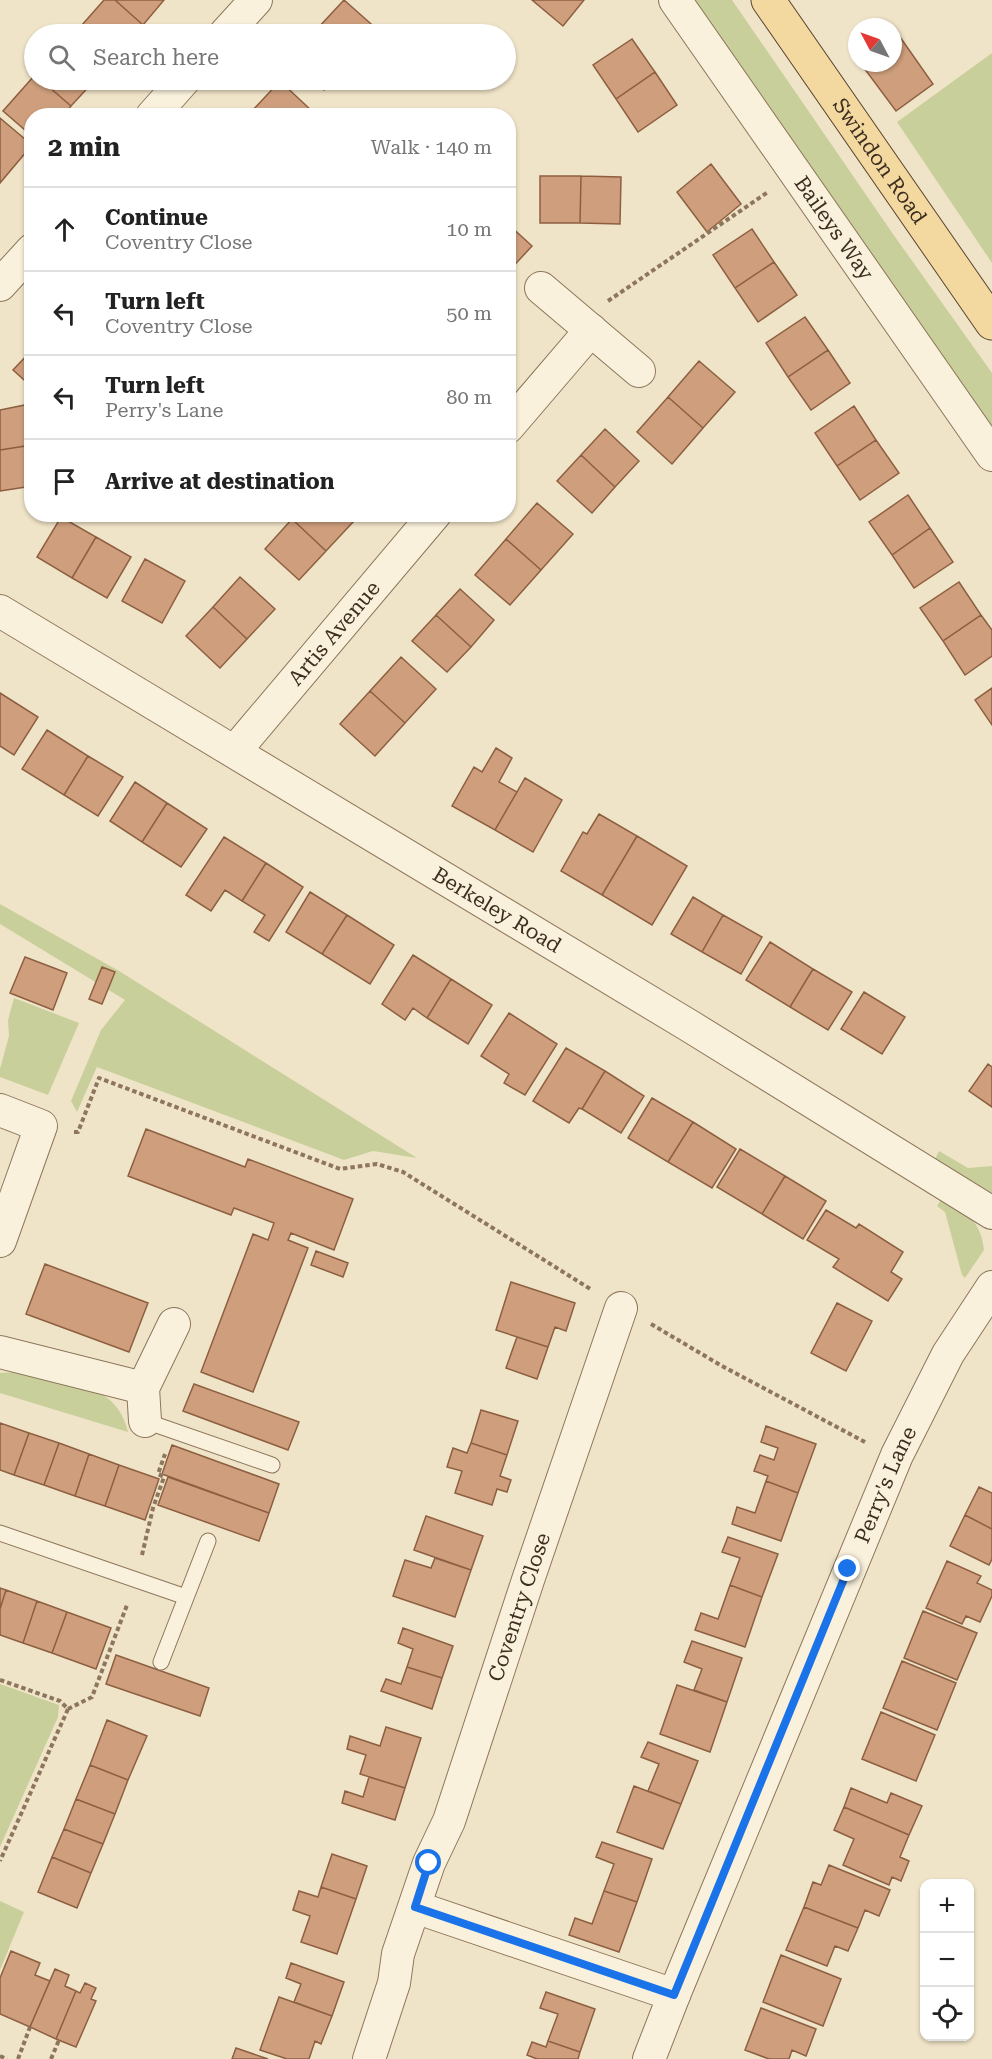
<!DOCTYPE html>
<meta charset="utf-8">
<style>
:root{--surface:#fff;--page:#f6f6f6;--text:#222;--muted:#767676;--line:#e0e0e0}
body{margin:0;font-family:"Roboto Serif",serif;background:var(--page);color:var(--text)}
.controls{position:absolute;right:18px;bottom:18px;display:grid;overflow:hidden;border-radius:12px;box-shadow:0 2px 4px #0004}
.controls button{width:54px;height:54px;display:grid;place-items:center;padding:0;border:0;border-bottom:2px solid var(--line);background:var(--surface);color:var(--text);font:30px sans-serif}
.compass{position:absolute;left:848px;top:18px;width:54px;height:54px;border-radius:50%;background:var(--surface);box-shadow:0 2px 4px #0004;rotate:311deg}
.stop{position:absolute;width:18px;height:18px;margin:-14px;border:4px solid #1a73e8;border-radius:50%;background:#fff}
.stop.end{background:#1a73e8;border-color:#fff;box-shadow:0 2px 6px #0008}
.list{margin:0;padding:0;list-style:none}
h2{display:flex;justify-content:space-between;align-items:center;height:78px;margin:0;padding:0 24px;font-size:26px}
h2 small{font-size:20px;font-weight:400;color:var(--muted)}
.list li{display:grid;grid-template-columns:39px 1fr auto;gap:18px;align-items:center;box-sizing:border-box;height:84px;padding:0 24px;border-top:2px solid var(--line)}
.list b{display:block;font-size:22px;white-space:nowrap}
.list p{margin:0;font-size:20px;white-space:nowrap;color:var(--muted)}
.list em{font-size:20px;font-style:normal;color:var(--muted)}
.icon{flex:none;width:33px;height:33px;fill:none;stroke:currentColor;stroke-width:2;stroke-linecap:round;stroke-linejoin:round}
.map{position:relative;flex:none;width:992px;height:2059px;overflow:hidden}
.search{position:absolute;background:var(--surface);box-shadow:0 2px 4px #0004;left:24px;top:24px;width:492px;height:66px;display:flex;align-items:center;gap:15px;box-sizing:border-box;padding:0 21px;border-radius:33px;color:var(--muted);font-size:22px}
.panel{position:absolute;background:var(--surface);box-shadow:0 2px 4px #0004;left:24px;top:108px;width:492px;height:414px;border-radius:24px}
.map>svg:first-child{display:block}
</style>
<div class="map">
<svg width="992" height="2059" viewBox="0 0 992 2059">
<rect width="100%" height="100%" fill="#f0e4c8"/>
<path fill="#c9cf9b" d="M689 0H732L893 234 992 373V434Z
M992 53V263L897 122Z
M0 904 119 971 417 1158 373 1151 344 1160 97 1067 77 1112 71 1101 101 1030 125 1000 0 924Z
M14 998 79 1023 48 1095 0 1077V1069L9 1036 8 1020Z
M939 1151 968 1168 992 1166V1193L935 1159Z
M943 1197C965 1212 981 1220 984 1250L965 1278 962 1275 945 1212 937 1206Z
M15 1372C30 1376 46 1379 61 1382 95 1389 119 1395 128 1432L0 1393V1373Z
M0 1684 59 1705 58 1717 0 1847Z
M0 1901 24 1912 0 1970Z"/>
<path fill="#cf9f7d" stroke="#8d5f41" stroke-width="1.5" d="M104 0H115L143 25 134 34H74Z
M115 0H164L143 25Z
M344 0 379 31 376 34H323L317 29Z
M532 0H584L563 26Z
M900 37 933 84 896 111 861 64 893 63V42Z
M632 39 655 72 616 99 593 65Z
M655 72 677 105 638 132 616 99Z
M34 76V80H41L71 106 63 116H32V136L3 111Z
M41 80H95L71 106Z
M313 80H335L324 90Z
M280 81 314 113 311 116H257L252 111Z
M0 118 32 145 0 183Z
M711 164 741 204 707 232 677 192Z
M540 176H581L580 223H540Z
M581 176 621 177 620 224 580 223Z
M508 224 532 246 508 272Z
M752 229 774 262 735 288 713 255Z
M774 262 797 295 758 322 735 288Z
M805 317 828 350 788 377 766 343Z
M32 350V387L13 370Z
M828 350 850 383 811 410 788 377Z
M699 361 735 392 703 428 668 397Z
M668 397 703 428 672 464 637 432Z
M25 405 32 445 0 450V410Z
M854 406 876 440 837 466 815 433Z
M605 429 639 461 615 487 581 455Z
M876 440 899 473 860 500 837 466Z
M32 445V486L0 491V450Z
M581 455 615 487 592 513 557 481Z
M908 495 930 528 892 555 869 522Z
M537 503 573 534 541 570 506 539Z
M296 514H346L354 521 326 551 292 519Z
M61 517 96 537 72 578 37 557Z
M292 519 326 551 299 580 265 549Z
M930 528 953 562 914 588 892 555Z
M96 537 131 557 107 598 72 578Z
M506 539 541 570 510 605 475 575Z
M145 559 185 581 162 623 122 601Z
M240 577 275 609 247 639 213 607Z
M959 582 981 615 943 641 920 608Z
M460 589 494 620 471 647 436 615Z
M213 607 247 639 220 668 186 636Z
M436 615 471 647 447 672 412 641Z
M981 615 992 630V656L965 675 943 641Z
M401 657 436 689 405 723 370 691Z
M992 688V725L975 700Z
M370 691 405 723 375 756 340 724Z
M0 693 38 717 14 755 0 746Z
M47 730 88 756 64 795 22 769Z
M496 748 512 758 499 782 517 792 495 830 452 806 474 767 482 772Z
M88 756 123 777 98 816 64 795Z
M525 778 562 800 533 852 495 830Z
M135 782 167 803 142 842 110 821Z
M167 803 207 829 181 867 142 842Z
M599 814 637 836 602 895 561 871 583 832 587 834Z
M637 836 687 866 652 925 602 895Z
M224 837 266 863 242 901 225 890 211 911 186 895Z
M266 863 303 887 269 941 254 932 265 915 242 901Z
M310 892 347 915 322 954 286 932Z
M693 897 723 915 702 952 671 934Z
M347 915 394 945 370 984 322 954Z
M723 915 762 937 741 974 702 952Z
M770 942 813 969 790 1007 746 980Z
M413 955 451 979 427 1018 413 1008 405 1020 382 1004Z
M25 957 67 973 53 1010 10 993Z
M102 967 115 972 102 1004 89 999Z
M813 969 852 992 828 1030 790 1007Z
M451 979 492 1005 468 1044 427 1018Z
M864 992 905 1017 882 1054 841 1029Z
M509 1013 557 1044 525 1095 504 1083 509 1074 481 1056Z
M566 1048 605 1071 582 1109 579 1108 569 1123 533 1101Z
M988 1064 992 1067V1107L969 1091Z
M605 1071 644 1096 621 1133 582 1109Z
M652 1098 693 1122 668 1162 628 1138Z
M693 1122 736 1149 712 1188 668 1162Z
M146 1129 245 1167 248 1159 353 1199 334 1250 291 1233 288 1240 308 1248 253 1392 201 1372 253 1234 268 1240 274 1223 234 1208 231 1215 128 1176Z
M740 1149 785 1176 762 1214 717 1187Z
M785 1176 826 1201 803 1239 762 1214Z
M826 1210 856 1228 859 1224 903 1252 891 1272 902 1279 888 1301 833 1267 839 1259 807 1240Z
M316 1251 348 1263 343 1277 311 1265Z
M45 1264 148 1303 129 1352 26 1314Z
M511 1282 575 1303 566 1331 555 1327 548 1347 496 1330Z
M837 1303 872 1321 846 1371 811 1353Z
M517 1337 548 1347 537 1379 506 1368Z
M194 1384 299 1422 288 1450 183 1411Z
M481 1410 518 1421 507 1455 471 1443Z
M0 1423 29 1433 14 1475 0 1470Z
M766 1426 816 1444 798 1493 766 1481 768 1476 754 1471 760 1455 774 1460 778 1448 761 1442Z
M29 1433 59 1443 44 1485 14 1475Z
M59 1443 89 1454 75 1496 44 1485Z
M471 1443 507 1455 500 1476 511 1480 507 1492 497 1489 492 1505 455 1493 462 1471 447 1467 453 1448 467 1453Z
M172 1445 279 1484 269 1513 162 1474Z
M89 1454 119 1465 105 1506 75 1496Z
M119 1465 159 1479 145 1520 105 1506Z
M168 1477 269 1513 259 1541 158 1505Z
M766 1481 798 1493 781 1541 732 1524 737 1507 755 1513Z
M979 1487 992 1493V1529L965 1515Z
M965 1515 992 1529V1559L989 1565 950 1546Z
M426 1516 483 1536 471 1570 414 1550Z
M728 1537 778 1554 762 1597 730 1585 740 1558 722 1552Z
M435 1558 471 1570 455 1617 393 1596 405 1560 431 1568Z
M947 1561 981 1576 977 1583 992 1590V1596L980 1622 966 1616 962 1624 926 1608Z
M730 1585 762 1597 745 1647 695 1630 701 1613 718 1619Z
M0 1588 6 1590 0 1609Z
M6 1590 37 1601 23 1643 0 1635V1609Z
M37 1601 67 1612 52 1653 23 1643Z
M923 1611 977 1633 957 1680 904 1658Z
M67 1612 111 1628 96 1669 52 1653Z
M403 1628 453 1646 442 1678 407 1667 413 1649 398 1643Z
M692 1641 742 1658 727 1702 694 1690 702 1669 684 1662Z
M116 1655 209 1688 200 1716 106 1684Z
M902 1661 956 1683 937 1730 883 1708Z
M407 1667 442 1678 432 1709 381 1691 386 1679 401 1684Z
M677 1685 727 1702 710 1752 660 1734Z
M881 1712 935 1735 916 1781 862 1759Z
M107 1720 147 1736 128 1780 90 1765Z
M386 1727 421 1738 405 1788 360 1774 366 1755 347 1749 350 1736 380 1746Z
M648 1742 698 1761 681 1804 648 1791 659 1764 641 1757Z
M90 1765 128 1780 115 1814 76 1799Z
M369 1777 405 1788 395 1820 342 1803 345 1791 363 1797Z
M634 1786 681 1804 663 1849 617 1832Z
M851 1788 887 1803 891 1793 922 1806 909 1835 844 1807Z
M76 1799 115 1814 103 1844 64 1829Z
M844 1807 909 1835 900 1857 909 1861 901 1881 892 1877 889 1885 843 1865 854 1839 834 1830Z
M64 1829 103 1844 91 1873 52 1857Z
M602 1842 652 1859 637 1902 604 1891 614 1864 596 1857Z
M332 1854 367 1866 356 1899 321 1887Z
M52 1857 91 1873 77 1908 38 1892Z
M829 1865 890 1890 879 1916 865 1910 858 1928 804 1907 813 1882 821 1885Z
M321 1887 356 1899 337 1954 301 1942 310 1916 293 1910 299 1891 318 1897Z
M604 1891 637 1902 619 1952 569 1935 575 1918 592 1924Z
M804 1907 858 1928 848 1951 835 1946 827 1966 786 1950Z
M11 1951 40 1963 35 1975 50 1981 30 2027 0 2014V1978Z
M781 1955 841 1979 823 2026 763 2002Z
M291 1963 344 1982 332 2016 294 2002 301 1984 286 1978Z
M55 1969 69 1975 65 1986 76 1991 56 2039 30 2027Z
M85 1983 96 1988 91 1999 96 2001 76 2047 56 2039 76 1991 80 1993Z
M546 1992 595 2009 580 2052 548 2041 558 2014 540 2008Z
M279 1997 332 2016 321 2044 315 2041 309 2059H287L260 2050Z
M761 2008 816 2029 806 2056 792 2050 789 2059H769L745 2050Z
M548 2041 580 2052 578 2059H537L527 2055 532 2042 546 2047Z
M236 2048 268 2059H232Z"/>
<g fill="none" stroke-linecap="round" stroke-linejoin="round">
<defs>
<path id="service" d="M145 1421 272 1465
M0 1533 186 1597
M161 1662 208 1541"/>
<g id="minor">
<path id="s1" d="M675 0 992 455"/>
<path d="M225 34 256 0"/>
<path d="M152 116 184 80"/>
<path d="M0 285 32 250"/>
<path d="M541 288 639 371"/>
<path d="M508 427 591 330"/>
<path id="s2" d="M0 611 688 1025 992 1213"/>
<path id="s3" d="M235 751 435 514"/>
<path d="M0 1110 41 1126 0 1241"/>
<path d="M0 1352 143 1388"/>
<path d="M145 1421 143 1388 174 1324"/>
<path d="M415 1907 674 1995"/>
<path id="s4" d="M369 2059 394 1983 398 1954 429 1863 449 1821 528 1580 621 1308"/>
<path id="s5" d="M649 2059 674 1995 897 1455 948 1354 992 1287"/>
</g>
<g id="primary">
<path id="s6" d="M768 0 992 323"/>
</g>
</defs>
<use href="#service" stroke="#8d765c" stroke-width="17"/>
<use href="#minor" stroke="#8d765c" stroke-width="34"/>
<use href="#primary" stroke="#5b4430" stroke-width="35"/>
<path stroke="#8d765c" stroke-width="4" stroke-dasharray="4.5 3" stroke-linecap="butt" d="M608 301 768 192
M74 1132H78L99 1078 340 1169 377 1164 403 1172 592 1290
M651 1324 722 1366 865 1442
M142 1555 153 1508 164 1477 158 1474 165 1454
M0 1680 60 1701 68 1709 0 1861
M68 1709 92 1697 127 1605
M0 2056 7 2059
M18 2059 30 2027
M51 2059 59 2040"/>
<use href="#service" stroke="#faf1dc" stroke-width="15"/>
<use href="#minor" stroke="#faf1dc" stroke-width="32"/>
<use href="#primary" stroke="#f3d9a0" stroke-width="33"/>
</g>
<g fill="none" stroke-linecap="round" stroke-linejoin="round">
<path stroke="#1a73e8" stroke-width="8" d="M429 1863 415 1907 674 1995 848 1569"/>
</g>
<g text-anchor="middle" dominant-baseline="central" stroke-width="6" stroke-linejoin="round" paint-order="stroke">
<g font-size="21" fill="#3d2e20" stroke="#f7eed8">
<text stroke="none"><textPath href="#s6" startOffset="196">Swindon Road</textPath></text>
<text stroke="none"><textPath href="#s1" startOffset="278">Baileys Way</textPath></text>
<text stroke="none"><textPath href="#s3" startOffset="154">Artis Avenue</textPath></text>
<text stroke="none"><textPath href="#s2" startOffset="580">Berkeley Road</textPath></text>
<text stroke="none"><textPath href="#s5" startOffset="621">Perry's Lane</textPath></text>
<text stroke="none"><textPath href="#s4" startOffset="477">Coventry Close</textPath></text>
</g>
</g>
</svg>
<div class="controls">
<button>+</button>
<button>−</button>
<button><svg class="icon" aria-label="locate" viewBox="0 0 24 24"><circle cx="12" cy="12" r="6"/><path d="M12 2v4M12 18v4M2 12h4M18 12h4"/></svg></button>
</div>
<svg class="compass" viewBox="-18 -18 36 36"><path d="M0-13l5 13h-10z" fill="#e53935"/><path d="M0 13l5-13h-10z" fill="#767676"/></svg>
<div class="stop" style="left:429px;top:1863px"></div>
<div class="stop end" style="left:848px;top:1569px"></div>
<div class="search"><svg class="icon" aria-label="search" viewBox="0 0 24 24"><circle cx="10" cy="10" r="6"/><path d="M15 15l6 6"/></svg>Search here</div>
<section class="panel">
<h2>2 min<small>Walk · 140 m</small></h2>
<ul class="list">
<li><svg class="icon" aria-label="ahead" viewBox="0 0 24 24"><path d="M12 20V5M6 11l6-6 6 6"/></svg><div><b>Continue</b><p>Coventry Close</p></div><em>10 m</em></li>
<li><svg class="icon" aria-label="left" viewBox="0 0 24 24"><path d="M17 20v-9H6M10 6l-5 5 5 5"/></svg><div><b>Turn left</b><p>Coventry Close</p></div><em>50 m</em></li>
<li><svg class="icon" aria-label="left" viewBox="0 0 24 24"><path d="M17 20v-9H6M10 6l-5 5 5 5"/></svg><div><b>Turn left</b><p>Perry's Lane</p></div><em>80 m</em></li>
<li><svg class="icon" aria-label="arrive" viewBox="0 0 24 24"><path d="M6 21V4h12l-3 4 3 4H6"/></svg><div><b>Arrive at destination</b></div></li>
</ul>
</section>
</div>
